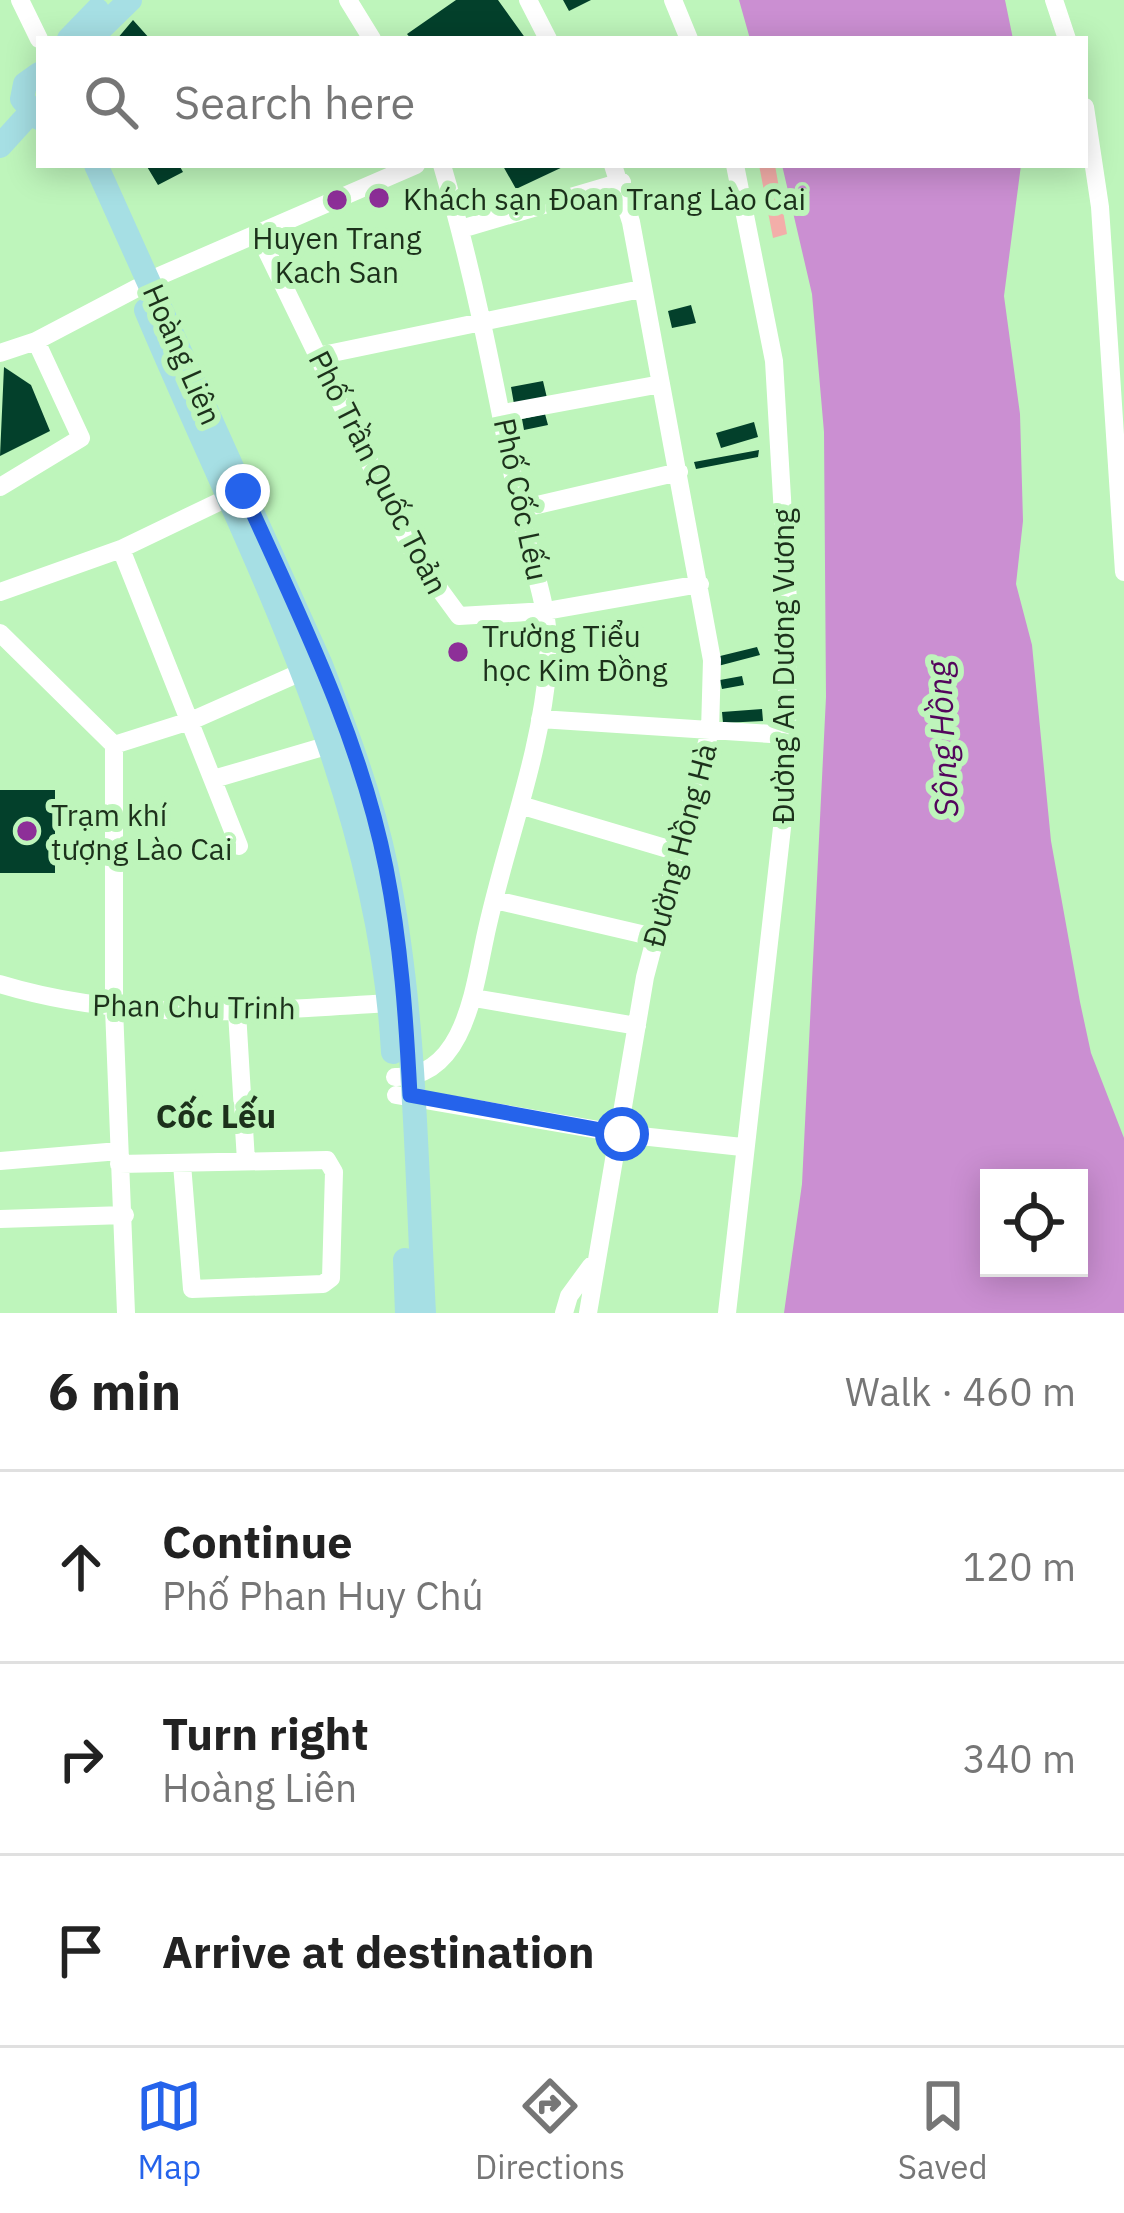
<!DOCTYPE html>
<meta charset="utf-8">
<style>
:root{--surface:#fff;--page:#f2f2f2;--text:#222;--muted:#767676;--line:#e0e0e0;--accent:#2563eb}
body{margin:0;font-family:"IBM Plex Sans",sans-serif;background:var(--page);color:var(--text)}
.controls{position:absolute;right:36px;bottom:36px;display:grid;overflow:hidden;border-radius:0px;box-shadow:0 6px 30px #0003}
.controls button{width:108px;height:108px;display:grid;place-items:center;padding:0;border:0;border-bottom:3px solid var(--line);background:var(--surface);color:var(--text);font:60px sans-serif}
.stop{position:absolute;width:36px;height:36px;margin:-27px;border:9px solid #2563eb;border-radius:50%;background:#fff}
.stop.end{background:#2563eb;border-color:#fff;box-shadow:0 3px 12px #0008}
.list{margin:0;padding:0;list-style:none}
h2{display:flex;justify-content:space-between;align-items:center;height:156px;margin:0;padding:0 48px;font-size:51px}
h2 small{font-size:39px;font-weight:400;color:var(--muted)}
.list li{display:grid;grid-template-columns:78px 1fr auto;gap:36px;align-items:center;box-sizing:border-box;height:192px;padding:0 48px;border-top:3px solid var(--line)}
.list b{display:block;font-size:45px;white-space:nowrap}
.list p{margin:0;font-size:39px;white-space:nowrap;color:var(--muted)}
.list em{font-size:39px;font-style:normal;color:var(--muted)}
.icon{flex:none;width:66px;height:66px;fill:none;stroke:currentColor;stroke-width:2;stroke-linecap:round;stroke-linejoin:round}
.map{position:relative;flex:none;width:1124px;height:1313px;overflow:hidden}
.search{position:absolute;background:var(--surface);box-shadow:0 6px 30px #0003;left:36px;right:36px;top:36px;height:132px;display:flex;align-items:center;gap:30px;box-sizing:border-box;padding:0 42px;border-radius:0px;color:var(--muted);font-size:45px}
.sheet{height:732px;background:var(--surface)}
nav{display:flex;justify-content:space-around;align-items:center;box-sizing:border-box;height:168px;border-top:3px solid var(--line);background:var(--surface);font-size:33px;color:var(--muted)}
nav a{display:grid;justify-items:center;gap:6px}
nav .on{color:var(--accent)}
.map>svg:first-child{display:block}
</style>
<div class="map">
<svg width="1124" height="1313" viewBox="0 0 1124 1313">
<rect width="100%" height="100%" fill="#bef5bb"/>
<path fill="#f3aea9" d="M759 165H775L787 234 773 238Z"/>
<path fill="#cb8fd2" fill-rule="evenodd" d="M739 0H1005L1013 39H750Z
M782 165H1021L1004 296 1020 414 1023 521 1016 584 1032 645 1051 841 1080 1002 1091 1053 1124 1138V1313H784L802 1184 826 697 824 432 812 294ZM989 1178H1079V1268H989Z"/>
<path fill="#03402b" d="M456 0H498L526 39H411L407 34Z
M563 0H591L569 11Z
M133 20 150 39H117Z
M146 165H179L183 172 158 185Z
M567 165 516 189 503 166 506 165Z
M691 305 696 323 672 328 668 311Z
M4 367 31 385 50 431 0 456Z
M543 381 547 398 514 404 511 387Z
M545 414 548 425 524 430 522 419Z
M754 422 758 437 721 448 716 433Z
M759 450 758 457 696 469 694 462Z
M757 647 760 655 718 666 716 657Z
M742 676 744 685 722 689 720 680Z
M762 709 763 721 723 723 722 712Z
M0 790H55V873H0Z"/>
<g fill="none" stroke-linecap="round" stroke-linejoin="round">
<path stroke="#fff" stroke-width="18" d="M20 0 39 39
M348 0 372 39
M528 0 548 39
M673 0 689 39
M1054 0 1067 39
M1085 107 1100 207 1124 572
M461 229 622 182
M259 235 415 556 459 616 546 611 700 584
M150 280 416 165
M0 353 36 341 137 288
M318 356 641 289
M504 413 661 384
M0 487 81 438 36 341
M520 509 679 472
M121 549 239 846
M0 592 121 549 225 499
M0 633 114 745V1008L126 1313
M540 719 787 735
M114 745 193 720 306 670
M217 778 333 744
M520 805 675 851
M495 900 654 937
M0 984C128 1023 258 1011 390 1003
M474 998 637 1026
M237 1012 246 1161
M395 1077C464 1079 474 989 485 938 504 847 541 757 548 663 552 610 530 563 520 512 497 395 476 280 442 165
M396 1095 622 1134 742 1147
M0 1161 119 1151
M119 1164 327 1160 334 1172 331 1278 323 1284 192 1289 182 1164
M0 1219 125 1215
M564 1313 569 1296 591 1266
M588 1313 645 977 710 731 712 660 631 222 613 165
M727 1313 783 819 787 735 788 601 774 361 735 165"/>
<path stroke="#a6dfe4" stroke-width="24" d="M69 39 97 10
M90 39 130 0
M39 74 25 84 22 99 39 118
M0 146 30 113
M96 165 321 665C346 730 372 798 386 866 416 1012 416 1164 424 1313
M146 310C248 552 378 784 393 1052
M405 1260 407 1313"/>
</g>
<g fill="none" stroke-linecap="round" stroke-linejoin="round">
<path stroke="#2563eb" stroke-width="15" d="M243 491C298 613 360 736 386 868 401 944 406 1018 410 1095L622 1134"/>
</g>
<g fill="#8d2f98" stroke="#bef5bb" stroke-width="4.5">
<circle cx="379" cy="198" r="12"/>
<circle cx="337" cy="200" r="12"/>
<circle cx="458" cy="652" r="12"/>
<circle cx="27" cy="831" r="12"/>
</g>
<g text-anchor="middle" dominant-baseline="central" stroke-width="12" stroke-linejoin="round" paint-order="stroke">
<g font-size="30" fill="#1c311b" stroke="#bef5bb" text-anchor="start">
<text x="403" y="198">Khách sạn Đoan Trang Lào Cai</text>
<text x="337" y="237" text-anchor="middle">Huyen Trang<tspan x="337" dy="34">Kach San</tspan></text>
<text x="482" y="635">Trường Tiểu<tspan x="482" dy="34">học Kim Đồng</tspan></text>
<text x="51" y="814">Trạm khí<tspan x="51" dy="34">tượng Lào Cai</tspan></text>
</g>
<g font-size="30" fill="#1c311b" stroke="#bef5bb">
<text transform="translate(183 354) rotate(66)">Hoàng Liên</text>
<text transform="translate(379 472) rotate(63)">Phố Trần Quốc Toản</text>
<text transform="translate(522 499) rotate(78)">Phố Cốc Lếu</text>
<text transform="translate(782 666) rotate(-90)">Đường An Dương Vương</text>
<text transform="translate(679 845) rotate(-75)">Đường Hồng Hà</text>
<text transform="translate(194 1006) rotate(1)">Phan Chu Trinh</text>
</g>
<g font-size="33" font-style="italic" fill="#53055c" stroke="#bef5bb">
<text transform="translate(942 739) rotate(-93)">Sông Hồng</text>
</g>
<g font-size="33" font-weight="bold" fill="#1c311b" stroke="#bef5bb">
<text x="216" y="1115">Cốc Lếu</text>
</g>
</g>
</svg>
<div class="controls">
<button><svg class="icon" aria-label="locate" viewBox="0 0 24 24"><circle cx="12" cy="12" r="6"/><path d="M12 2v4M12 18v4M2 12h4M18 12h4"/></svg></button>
</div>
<div class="stop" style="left:622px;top:1134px"></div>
<div class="stop end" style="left:243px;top:491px"></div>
<div class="search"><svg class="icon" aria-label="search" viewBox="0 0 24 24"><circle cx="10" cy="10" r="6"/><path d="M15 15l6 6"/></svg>Search here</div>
</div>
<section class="sheet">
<h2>6 min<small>Walk · 460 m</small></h2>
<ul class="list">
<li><svg class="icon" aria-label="ahead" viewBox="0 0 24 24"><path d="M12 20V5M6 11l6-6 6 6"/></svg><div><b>Continue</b><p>Phố Phan Huy Chú</p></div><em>120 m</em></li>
<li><svg class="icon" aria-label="right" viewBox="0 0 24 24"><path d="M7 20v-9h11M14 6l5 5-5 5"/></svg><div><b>Turn right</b><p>Hoàng Liên</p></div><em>340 m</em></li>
<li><svg class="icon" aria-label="arrive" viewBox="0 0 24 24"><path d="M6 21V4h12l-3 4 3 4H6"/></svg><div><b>Arrive at destination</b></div></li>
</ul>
</section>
<nav>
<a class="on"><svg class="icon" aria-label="map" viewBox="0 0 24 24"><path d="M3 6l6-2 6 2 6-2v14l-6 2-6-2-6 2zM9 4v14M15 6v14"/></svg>Map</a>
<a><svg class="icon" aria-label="directions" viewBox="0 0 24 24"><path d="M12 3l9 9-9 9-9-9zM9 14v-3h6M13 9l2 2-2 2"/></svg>Directions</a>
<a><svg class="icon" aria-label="saved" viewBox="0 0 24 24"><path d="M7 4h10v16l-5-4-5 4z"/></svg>Saved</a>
</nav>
